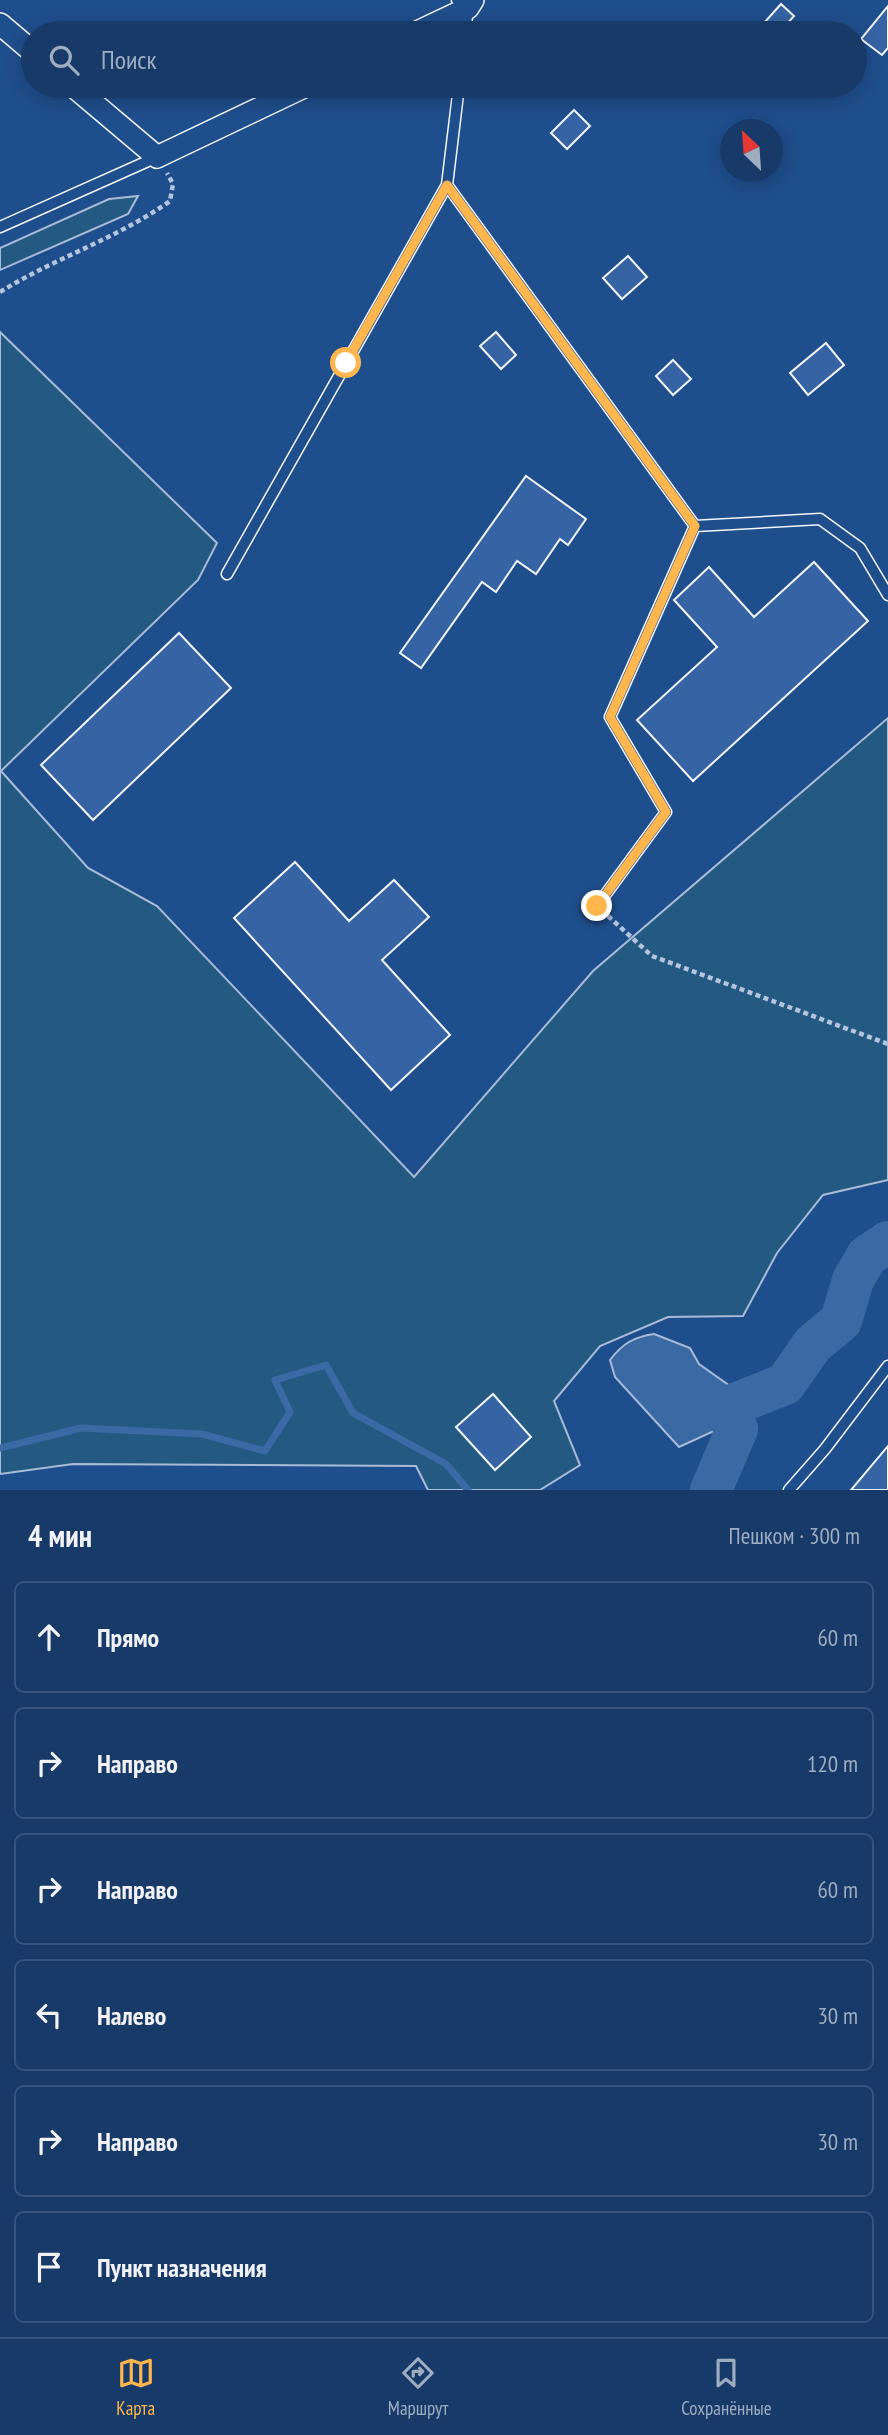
<!DOCTYPE html>
<html lang="ru">
<meta charset="utf-8">
<style>
:root{--surface:#173a69;--page:#20416f;--text:#f1f3f6;--muted:#9eadc0;--line:#36547d;--accent:#ffb74d}
body{margin:0;font-family:"PT Sans Narrow",sans-serif;background:var(--page);color:var(--text)}
.compass{position:absolute;left:720px;top:119px;width:63px;height:63px;border-radius:50%;background:var(--surface);box-shadow:0 4px 18px #0003;rotate:335deg}
.stop{position:absolute;width:21px;height:21px;margin:-16px;border:5px solid #ffb74d;border-radius:50%;background:#fff}
.stop.end{background:#ffb74d;border-color:#fff;box-shadow:0 2px 7px #0008}
.list{margin:0;padding:0;list-style:none}
h2{display:flex;justify-content:space-between;align-items:center;height:91px;margin:0;padding:0 28px;font-size:30px}
h2 small{font-size:23px;font-weight:400;color:var(--muted)}
.list li{display:grid;grid-template-columns:46px 1fr auto;gap:21px;align-items:center;box-sizing:border-box;height:112px;margin:0 14px 14px;padding:0 14px;border:2px solid var(--line);border-radius:10px}
.list b{display:block;font-size:26px;white-space:nowrap}
.list em{font-size:23px;font-style:normal;color:var(--muted)}
.icon{flex:none;width:38px;height:38px;fill:none;stroke:currentColor;stroke-width:2;stroke-linecap:round;stroke-linejoin:round}
.map{position:relative;flex:none;width:888px;height:1490px;overflow:hidden}
.search{position:absolute;background:var(--surface);box-shadow:0 4px 18px #0003;left:21px;right:21px;top:21px;height:77px;display:flex;align-items:center;gap:18px;box-sizing:border-box;padding:0 24px;border-radius:38px;color:var(--muted);font-size:26px}
.sheet{height:847px;background:var(--surface)}
nav{display:flex;justify-content:space-around;align-items:center;box-sizing:border-box;height:98px;border-top:2px solid var(--line);background:var(--surface);font-size:19px;color:var(--muted)}
nav a{display:grid;justify-items:center;gap:4px}
nav .on{color:var(--accent)}
.map>svg:first-child{display:block}
</style>
<div class="map">
<svg width="888" height="1490" viewBox="0 0 888 1490">
<rect width="100%" height="100%" fill="#1f4e8c"/>
<path fill="#245a82" stroke="#a8bbd7" stroke-width="2" d="M138 196 128 214 0 270V248L109 199Z
M0 332 217 543 198 580 1 771 88 868 157 906 414 1177 593 971 888 718V1180L823 1195 777 1253 743 1316 668 1317 600 1346 554 1401 580 1465 540 1490H428L416 1466 73 1464 0 1474Z"/>
<path fill="#3b69a3" stroke="#a8bbd7" stroke-width="2" d="M654 1334 690 1348 699 1364 740 1393 741 1410 712 1432 679 1447 615 1377 610 1360C623 1343 634 1337 654 1334Z"/>
<g fill="none" stroke-linecap="round" stroke-linejoin="round">
<path stroke="#3b69a3" stroke-width="7" d="M0 1448 81 1428 202 1434 265 1451 290 1412 275 1380 326 1365 353 1413 446 1464 468 1490"/>
<path stroke="#3b69a3" stroke-width="42" d="M711 1490 737 1429 727 1415 735 1404 785 1384 813 1344 841 1321 853 1280 867 1256 888 1242"/>
</g>
<path fill="#3563a3" stroke="#f2f6ff" stroke-width="2" d="M781 4 794 16 779 33H775L764 23Z
M888 6V48L882 55 861 39Z
M574 110 590 126 567 149 551 133Z
M628 256 647 277 622 299 603 278Z
M496 332 516 355 501 369 480 346Z
M826 343 844 365 808 395 790 373Z
M673 360 691 379 673 395 656 376Z
M526 476 586 519 568 545 560 539 536 574 517 561 496 592 482 582 421 668 400 653Z
M814 562 868 621 693 781 637 720 717 647 674 600 709 567 754 617Z
M179 633 231 688 93 820 41 765Z
M295 862 349 921 394 880 429 917 382 960 450 1035 391 1090 234 918Z
M493 1394 531 1437 495 1470 456 1427Z
M888 1446V1490H851Z"/>
<g fill="none" stroke-linecap="round" stroke-linejoin="round">
<defs>
<path id="service" d="M457 0 468 8 465 33
M447 185 459 86
M0 227 157 157
M695 526 820 519 860 548 888 595
M227 574 447 185 695 526 610 717 666 812 597 906
M789 1490 825 1449 888 1366"/>
<path id="minor" d="M0 24 33 52
M415 33 468 8 473 0
M73 86 157 157 306 86"/>
</defs>
<use href="#service" stroke="#f2f6ff" stroke-width="13"/>
<use href="#minor" stroke="#f2f6ff" stroke-width="24"/>
<path stroke="#b3c4dc" stroke-width="4.5" stroke-dasharray="5 3.5" stroke-linecap="butt" d="M0 292C55 258 118 238 170 201L173 184 167 173
M608 916 652 956 888 1044"/>
<use href="#service" stroke="#1f4e8c" stroke-width="10"/>
<use href="#minor" stroke="#1f4e8c" stroke-width="21"/>
</g>
<g fill="none" stroke-linecap="round" stroke-linejoin="round">
<path stroke="#ffb74d" stroke-width="9" d="M346 363 447 185 695 526 610 717 666 812 597 906"/>
</g>
</svg>
<svg class="compass" viewBox="-18 -18 36 36"><path d="M0-13l5 13h-10z" fill="#e53935"/><path d="M0 13l5-13h-10z" fill="#9eadc0"/></svg>
<div class="stop" style="left:346px;top:363px"></div>
<div class="stop end" style="left:597px;top:906px"></div>
<div class="search"><svg class="icon" aria-label="search" viewBox="0 0 24 24"><circle cx="10" cy="10" r="6"/><path d="M15 15l6 6"/></svg>Поиск</div>
</div>
<section class="sheet">
<h2>4 мин<small>Пешком · 300 m</small></h2>
<ul class="list">
<li><svg class="icon" aria-label="ahead" viewBox="0 0 24 24"><path d="M12 20V5M6 11l6-6 6 6"/></svg><div><b>Прямо</b></div><em>60 m</em></li>
<li><svg class="icon" aria-label="right" viewBox="0 0 24 24"><path d="M7 20v-9h11M14 6l5 5-5 5"/></svg><div><b>Направо</b></div><em>120 m</em></li>
<li><svg class="icon" aria-label="right" viewBox="0 0 24 24"><path d="M7 20v-9h11M14 6l5 5-5 5"/></svg><div><b>Направо</b></div><em>60 m</em></li>
<li><svg class="icon" aria-label="left" viewBox="0 0 24 24"><path d="M17 20v-9H6M10 6l-5 5 5 5"/></svg><div><b>Налево</b></div><em>30 m</em></li>
<li><svg class="icon" aria-label="right" viewBox="0 0 24 24"><path d="M7 20v-9h11M14 6l5 5-5 5"/></svg><div><b>Направо</b></div><em>30 m</em></li>
<li><svg class="icon" aria-label="arrive" viewBox="0 0 24 24"><path d="M6 21V4h12l-3 4 3 4H6"/></svg><div><b>Пункт назначения</b></div></li>
</ul>
</section>
<nav>
<a class="on"><svg class="icon" aria-label="map" viewBox="0 0 24 24"><path d="M3 6l6-2 6 2 6-2v14l-6 2-6-2-6 2zM9 4v14M15 6v14"/></svg>Карта</a>
<a><svg class="icon" aria-label="directions" viewBox="0 0 24 24"><path d="M12 3l9 9-9 9-9-9zM9 14v-3h6M13 9l2 2-2 2"/></svg>Маршрут</a>
<a><svg class="icon" aria-label="saved" viewBox="0 0 24 24"><path d="M7 4h10v16l-5-4-5 4z"/></svg>Сохранённые</a>
</nav>
